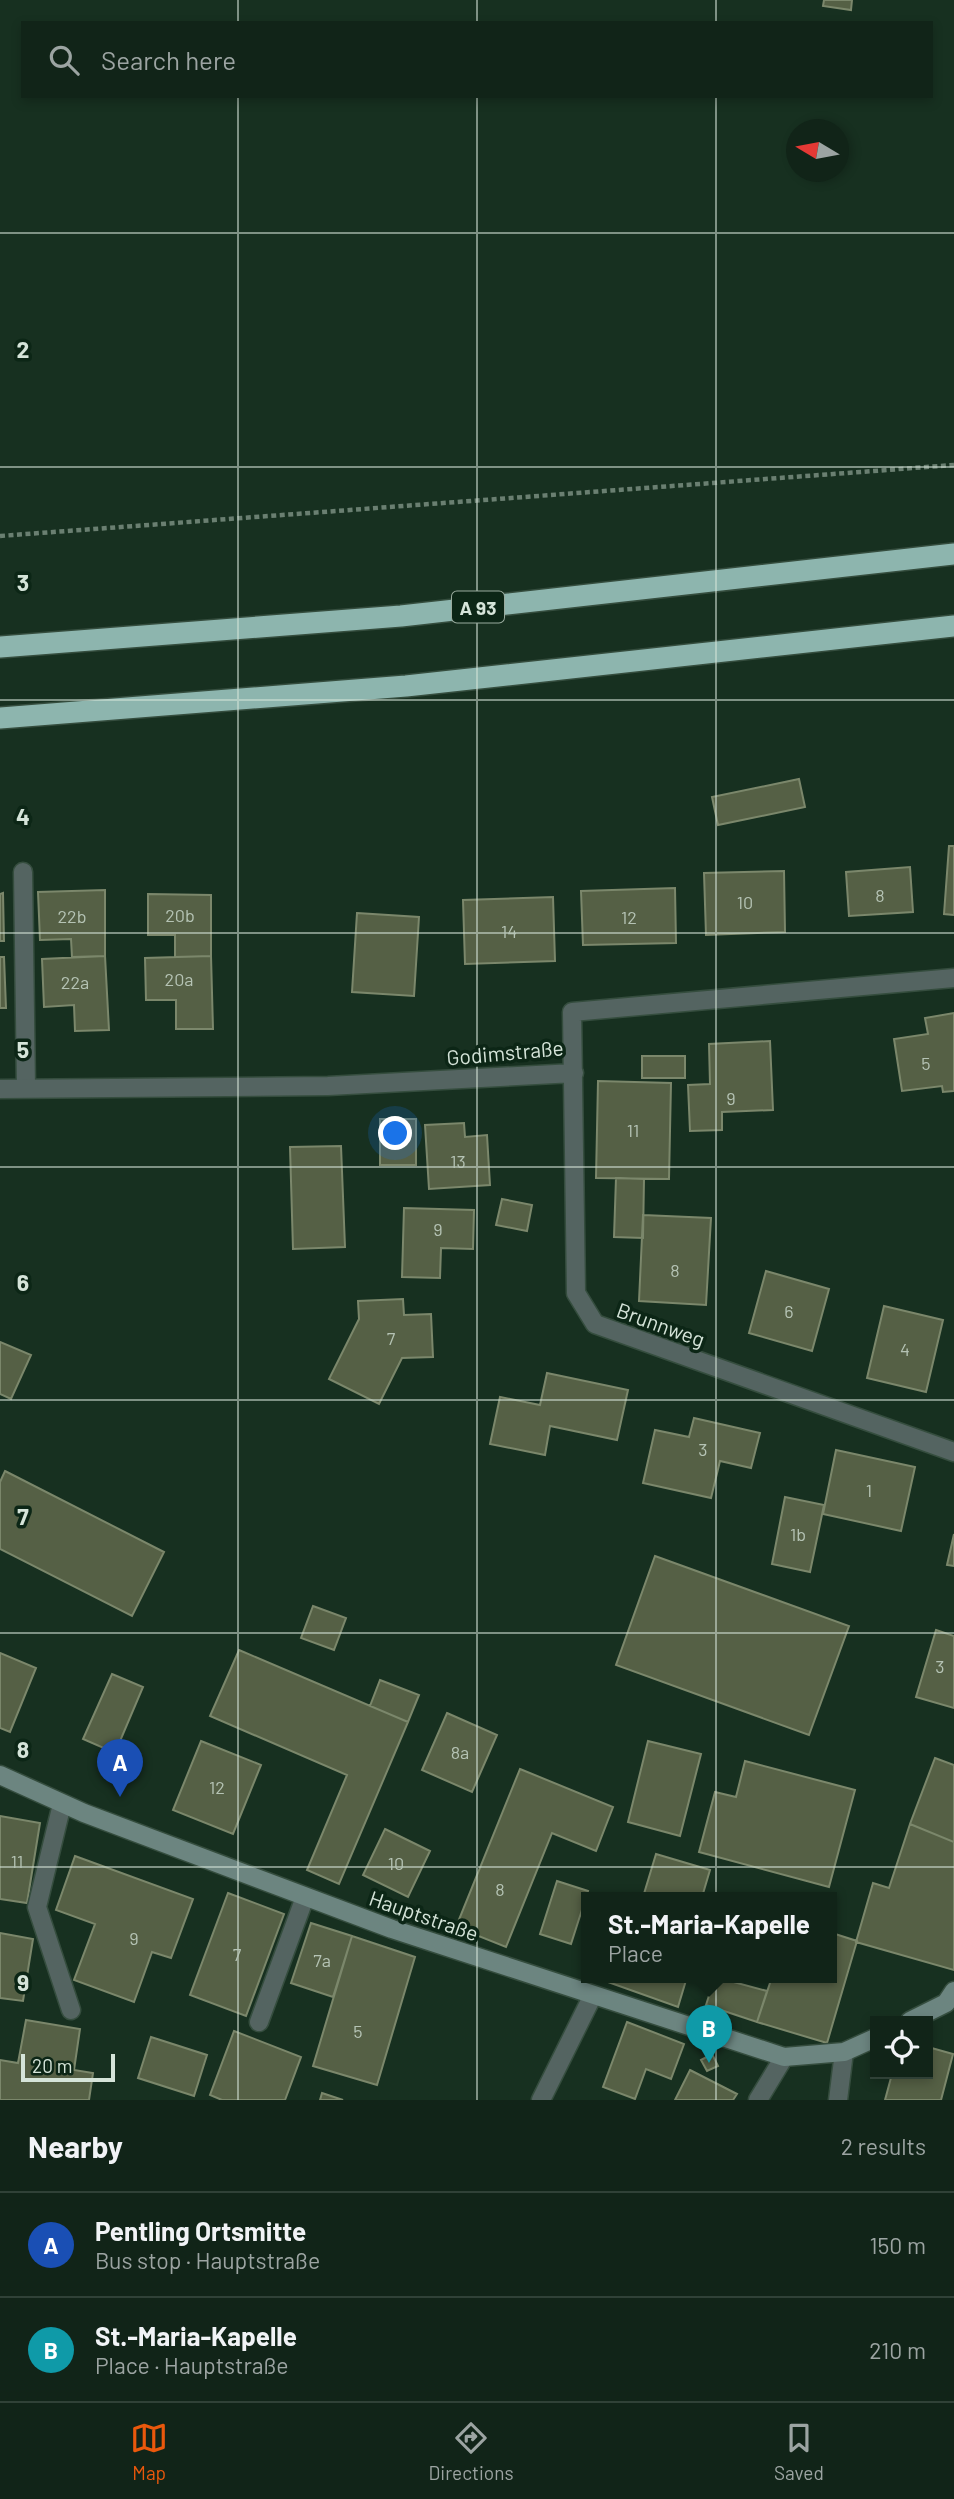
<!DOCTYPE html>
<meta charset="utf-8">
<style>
:root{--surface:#112418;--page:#1e3025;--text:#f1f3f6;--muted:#9ca4a2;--line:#304137;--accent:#ea580c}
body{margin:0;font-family:Barlow,sans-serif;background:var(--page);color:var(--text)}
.controls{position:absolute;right:21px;bottom:21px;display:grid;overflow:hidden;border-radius:0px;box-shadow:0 4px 10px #0003}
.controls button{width:63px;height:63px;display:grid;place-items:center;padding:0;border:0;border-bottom:2px solid var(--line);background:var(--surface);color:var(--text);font:35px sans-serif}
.compass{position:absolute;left:786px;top:119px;width:63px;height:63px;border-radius:50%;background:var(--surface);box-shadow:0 4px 10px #0003;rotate:280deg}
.scale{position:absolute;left:21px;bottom:18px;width:94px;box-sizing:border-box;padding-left:7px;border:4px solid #d5e4d9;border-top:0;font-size:19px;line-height:24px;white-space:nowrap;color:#d5e4d9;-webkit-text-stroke:5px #0c2616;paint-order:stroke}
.you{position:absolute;left:396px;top:1134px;width:24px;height:24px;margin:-18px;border:5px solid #fff;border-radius:50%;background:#1a73e8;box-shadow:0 0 0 10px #1a73e833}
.badge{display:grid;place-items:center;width:46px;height:46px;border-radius:50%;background:var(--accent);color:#fff;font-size:23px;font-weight:700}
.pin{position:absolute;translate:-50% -58px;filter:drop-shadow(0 2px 4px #0008)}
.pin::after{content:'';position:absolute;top:37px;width:24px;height:21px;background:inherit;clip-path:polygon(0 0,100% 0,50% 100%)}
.popup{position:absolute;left:581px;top:1892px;width:256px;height:91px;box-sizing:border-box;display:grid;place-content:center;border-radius:0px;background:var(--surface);filter:drop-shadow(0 2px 5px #0005);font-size:23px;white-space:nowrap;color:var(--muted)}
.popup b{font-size:26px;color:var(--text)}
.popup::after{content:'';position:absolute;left:50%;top:100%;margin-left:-14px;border:14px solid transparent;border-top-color:var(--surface)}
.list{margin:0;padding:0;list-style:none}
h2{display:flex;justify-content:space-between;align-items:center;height:91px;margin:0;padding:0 28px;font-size:30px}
h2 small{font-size:23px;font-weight:400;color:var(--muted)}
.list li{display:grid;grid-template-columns:46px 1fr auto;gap:21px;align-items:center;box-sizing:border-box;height:105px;padding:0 28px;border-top:2px solid var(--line)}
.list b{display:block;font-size:26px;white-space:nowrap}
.list p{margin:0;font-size:23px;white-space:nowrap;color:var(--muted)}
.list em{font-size:23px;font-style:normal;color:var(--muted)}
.icon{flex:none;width:38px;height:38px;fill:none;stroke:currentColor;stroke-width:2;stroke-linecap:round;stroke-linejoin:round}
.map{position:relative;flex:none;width:954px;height:2100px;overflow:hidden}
.search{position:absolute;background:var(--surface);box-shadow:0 4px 10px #0003;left:21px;right:21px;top:21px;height:77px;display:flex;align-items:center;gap:18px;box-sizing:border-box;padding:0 24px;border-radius:0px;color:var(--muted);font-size:26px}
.sheet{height:301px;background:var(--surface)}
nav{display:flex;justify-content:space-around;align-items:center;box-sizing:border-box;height:98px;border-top:2px solid var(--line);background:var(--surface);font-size:19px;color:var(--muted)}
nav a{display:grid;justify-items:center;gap:4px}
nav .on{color:var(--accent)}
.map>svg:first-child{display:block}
</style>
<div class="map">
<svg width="954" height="2100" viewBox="0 0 954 2100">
<rect width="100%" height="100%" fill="#173020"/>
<path fill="#556045" stroke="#7b876b" stroke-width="2" d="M824 0H852L851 10 823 6Z
M799 779 805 807 718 825 712 797Z
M949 846H954V915L944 914Z
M910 867 913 912 849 916 846 872Z
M784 871 785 932 706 935 704 873Z
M675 888 676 943 583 945 581 891Z
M105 890V956L72 957 71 939 40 940 38 892Z
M3 893 4 941H0V894Z
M148 894 211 895V956L175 957V935H148Z
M553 897 555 961 465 964 463 900Z
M357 913 419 917 414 996 352 992Z
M105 956 109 1030 75 1031 74 1005 44 1007 42 959Z
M211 956 213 1029H176V1000H146L145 958Z
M0 957H4L6 1008H0Z
M954 1013V1091L943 1092 942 1086 902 1091 894 1039 928 1034 925 1018Z
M770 1041 773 1110 722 1112V1130L690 1131 688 1085 710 1084 709 1044Z
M642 1056H685V1078H642Z
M598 1081 671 1083 669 1179 596 1178Z
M380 1119H416V1165H380Z
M464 1123 465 1137 487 1135 490 1185 429 1189 425 1125Z
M341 1146 345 1247 293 1249 290 1147Z
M616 1178 644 1179 643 1238 614 1237Z
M502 1199 532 1205 527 1231 496 1225Z
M404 1208 474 1210 473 1249 441 1248 440 1278 402 1277Z
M643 1215 711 1218 706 1305 639 1301Z
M766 1271 829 1289 812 1351 749 1333Z
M403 1299 404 1315 431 1314 433 1357 402 1358 379 1404 329 1379 359 1319 358 1301Z
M884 1306 943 1320 926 1392 867 1378Z
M0 1342 31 1355 11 1399 0 1394Z
M547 1373 628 1390 617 1440 550 1426 545 1455 490 1444 500 1397 540 1405Z
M694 1418 760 1433 751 1468 720 1461 711 1498 643 1483 655 1430 689 1437Z
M836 1450 915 1467 901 1531 823 1514Z
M5 1471 164 1552 132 1616 0 1549V1482Z
M785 1497 824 1505 810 1572 772 1564Z
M954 1534V1566L947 1565Z
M655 1556 849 1626 809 1735 616 1665Z
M313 1606 346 1618 334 1650 301 1638Z
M936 1630 954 1636V1708L916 1697Z
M239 1650 408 1722 339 1884 307 1870 347 1775 210 1716Z
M0 1653 36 1668 10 1732 0 1728Z
M112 1674 143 1687 115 1753 83 1739Z
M380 1680 419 1695 408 1722 370 1706Z
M447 1713 497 1735 472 1792 422 1770Z
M201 1741 261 1765 233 1834 173 1810Z
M648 1741 701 1754 680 1836 628 1822Z
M935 1758 954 1765V1842L910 1824Z
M745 1761 855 1790 829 1887 699 1852 715 1792 736 1797Z
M520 1769 613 1807 596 1851 552 1833 506 1947 456 1927Z
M0 1816 40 1823 27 1903 0 1899Z
M910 1824 954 1842V1970L856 1942 873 1883 889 1888Z
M385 1829 430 1851 408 1897 363 1875Z
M656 1854 710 1870 702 1897H643Z
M75 1856 193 1899 171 1958 152 1952 134 2002 74 1980 95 1924 56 1910Z
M557 1881 588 1891 571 1944 540 1934Z
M228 1893 284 1914 246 2016 190 1995Z
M311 1923 352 1936 333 1997 291 1983Z
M0 1933 33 1939 23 2001 0 1998Z
M832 1933 857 1941 827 2043 757 2022 772 1977H832Z
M352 1936 415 1957 377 2085 313 2066Z
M594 1977H687L678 2007Z
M715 1977 767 1991 757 2022 706 2005Z
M26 2020 80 2029 74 2070 93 2073 89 2100H0V2060L18 2063Z
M627 2022 684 2044 671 2079 646 2069 635 2099 603 2087Z
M234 2031 301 2057 285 2100H222L210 2095Z
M151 2037 207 2055 194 2096 138 2078Z
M928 2047 953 2054 941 2100H885L892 2074H928Z
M712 2054 718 2066 707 2071 701 2060Z
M690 2070 737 2094 733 2100H675Z
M322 2093 343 2100H320Z"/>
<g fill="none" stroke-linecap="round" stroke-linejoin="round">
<defs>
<path id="lane" d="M23 872 26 1088
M62 1804 37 1907 71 2010
M259 2022 305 1897
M541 2100 593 1995"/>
<path id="street" d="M954 978 572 1012 576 1293 595 1324 954 1452
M0 1089 328 1086 574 1073
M758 2100 784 2057
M838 2100 844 2052"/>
<path id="secondary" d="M0 1775 84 1813 392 1929 784 2057 844 2052 875 2038
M910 2021 946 2003 954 1991"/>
<path id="highway" d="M0 647 401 616 954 554
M0 718 406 686 954 626"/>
</defs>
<use href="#lane" stroke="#354d3e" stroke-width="21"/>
<use href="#street" stroke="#354d3e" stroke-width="21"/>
<use href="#secondary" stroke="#354d3e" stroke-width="21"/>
<use href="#highway" stroke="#354d3e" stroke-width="24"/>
<path stroke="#6a7f71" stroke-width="4.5" stroke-dasharray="5 3.5" stroke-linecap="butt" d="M0 536 954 465"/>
<use href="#lane" stroke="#546461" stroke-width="18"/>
<use href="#street" stroke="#546461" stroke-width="18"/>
<use href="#secondary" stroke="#6c8580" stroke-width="18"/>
<use href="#highway" stroke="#8db5ae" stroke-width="21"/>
</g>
<path fill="none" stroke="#d5e4d9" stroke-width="2" stroke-opacity="0.55" d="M238 0V23M477 0V23M716 0V23M238 96V2100M477 96V2100M716 96V2100M0 233H954M0 467H954M0 700H954M0 933H954M0 1167H954M0 1400H954M0 1633H954M0 1867H954"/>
<g text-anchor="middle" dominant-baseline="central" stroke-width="7" stroke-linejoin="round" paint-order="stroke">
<g font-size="18" fill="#b5c3b4">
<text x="880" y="895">8</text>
<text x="745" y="902">10</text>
<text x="180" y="915">20b</text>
<text x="72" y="916">22b</text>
<text x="629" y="917">12</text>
<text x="509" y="931">14</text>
<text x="179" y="979">20a</text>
<text x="75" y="982">22a</text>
<text x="926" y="1063">5</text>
<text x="731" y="1098">9</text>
<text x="633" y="1130">11</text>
<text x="458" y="1161">13</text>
<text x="438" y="1229">9</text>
<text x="675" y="1270">8</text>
<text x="789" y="1311">6</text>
<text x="391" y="1338">7</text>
<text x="905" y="1349">4</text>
<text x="703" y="1449">3</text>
<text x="869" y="1490">1</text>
<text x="798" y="1534">1b</text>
<text x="940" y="1666">3</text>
<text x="460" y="1752">8a</text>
<text x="217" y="1787">12</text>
<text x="17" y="1861">11</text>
<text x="396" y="1863">10</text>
<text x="500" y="1889">8</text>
<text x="134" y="1938">9</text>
<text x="237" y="1954">7</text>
<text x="322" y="1960">7a</text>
<text x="358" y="2031">5</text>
</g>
<rect fill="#0c2616" stroke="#99ab9e" stroke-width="2" x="452" y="591.5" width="52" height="31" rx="5"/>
<g font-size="19" font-weight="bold" fill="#d5e4d9">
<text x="478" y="607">A 93</text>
</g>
<g font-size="21" fill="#d5e4d9" stroke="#0c2616">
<text transform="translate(505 1052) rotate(-5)">Godimstraße</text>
<text transform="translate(661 1324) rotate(20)">Brunnweg</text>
<text transform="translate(424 1915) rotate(19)">Hauptstraße</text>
</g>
</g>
<g font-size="23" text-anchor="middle" font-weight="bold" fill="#d5e4d9" stroke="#0c2616" stroke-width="7" stroke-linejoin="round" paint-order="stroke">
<text x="23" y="358">2</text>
<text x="23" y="591">3</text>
<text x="23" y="825">4</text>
<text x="23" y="1058">5</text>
<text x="23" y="1291">6</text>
<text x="23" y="1525">7</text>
<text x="23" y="1758">8</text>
<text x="23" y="1991">9</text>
</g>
</svg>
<div class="controls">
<button><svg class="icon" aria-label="locate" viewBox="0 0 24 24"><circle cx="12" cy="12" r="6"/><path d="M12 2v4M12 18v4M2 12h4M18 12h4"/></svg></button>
</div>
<svg class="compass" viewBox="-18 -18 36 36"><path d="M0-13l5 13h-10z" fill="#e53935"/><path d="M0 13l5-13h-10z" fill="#9ca4a2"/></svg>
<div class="scale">20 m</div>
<div class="you"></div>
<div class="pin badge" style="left:120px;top:1797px;background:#1a4fb4">A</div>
<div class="pin badge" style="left:709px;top:2063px;background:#0f9aa8">B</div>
<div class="popup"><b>St.-Maria-Kapelle</b>Place</div>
<div class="search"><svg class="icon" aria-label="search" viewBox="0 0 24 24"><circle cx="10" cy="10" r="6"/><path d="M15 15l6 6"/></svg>Search here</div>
</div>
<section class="sheet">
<h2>Nearby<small>2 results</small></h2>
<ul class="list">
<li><span class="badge" style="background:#1a4fb4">A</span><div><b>Pentling Ortsmitte</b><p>Bus stop · Hauptstraße</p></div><em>150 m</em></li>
<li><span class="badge" style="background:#0f9aa8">B</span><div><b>St.-Maria-Kapelle</b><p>Place · Hauptstraße</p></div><em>210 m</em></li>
</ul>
</section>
<nav>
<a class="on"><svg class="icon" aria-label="map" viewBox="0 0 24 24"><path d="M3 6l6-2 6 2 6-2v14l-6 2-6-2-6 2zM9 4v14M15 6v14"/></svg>Map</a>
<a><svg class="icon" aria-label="directions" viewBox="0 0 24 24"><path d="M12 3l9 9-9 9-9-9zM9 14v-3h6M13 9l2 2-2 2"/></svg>Directions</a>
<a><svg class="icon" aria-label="saved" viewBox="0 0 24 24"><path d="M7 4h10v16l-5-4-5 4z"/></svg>Saved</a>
</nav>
